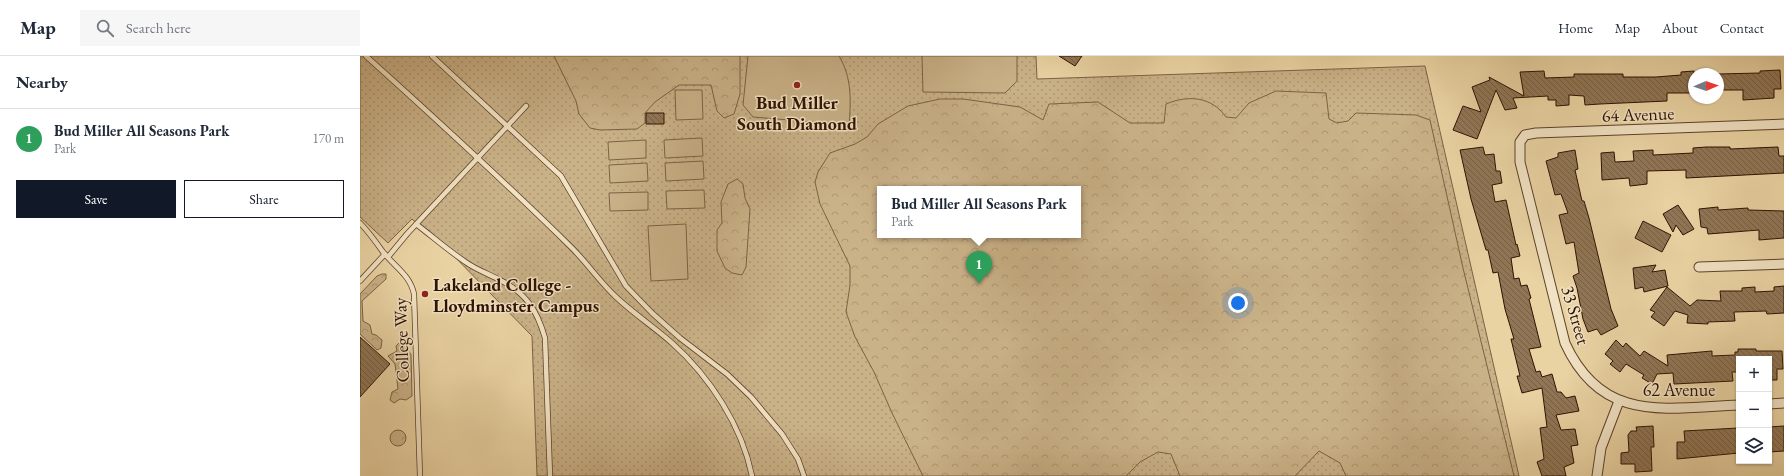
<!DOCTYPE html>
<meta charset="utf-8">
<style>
:root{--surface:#fff;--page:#f6f6f7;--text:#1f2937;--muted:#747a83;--line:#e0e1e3;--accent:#111827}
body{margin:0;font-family:"EB Garamond",serif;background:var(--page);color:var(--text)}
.controls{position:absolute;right:12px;bottom:12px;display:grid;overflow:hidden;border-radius:0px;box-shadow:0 1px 3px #0004}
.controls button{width:36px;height:36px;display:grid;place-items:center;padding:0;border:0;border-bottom:1px solid var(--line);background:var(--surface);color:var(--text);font:20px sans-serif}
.compass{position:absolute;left:1328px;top:12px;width:36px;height:36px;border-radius:50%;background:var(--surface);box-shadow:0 1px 3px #0004;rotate:88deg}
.you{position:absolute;left:878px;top:247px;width:14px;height:14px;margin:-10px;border:3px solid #fff;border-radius:50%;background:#1a73e8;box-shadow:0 0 0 6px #1a73e833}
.badge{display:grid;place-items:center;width:26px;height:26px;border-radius:50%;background:var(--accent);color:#fff;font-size:13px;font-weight:700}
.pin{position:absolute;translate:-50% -33px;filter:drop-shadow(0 1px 2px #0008)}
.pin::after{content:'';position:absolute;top:21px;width:14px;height:12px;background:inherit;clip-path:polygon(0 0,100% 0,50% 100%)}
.popup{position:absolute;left:517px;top:130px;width:204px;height:52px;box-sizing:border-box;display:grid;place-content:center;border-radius:0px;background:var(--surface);filter:drop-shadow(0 1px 3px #0005);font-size:13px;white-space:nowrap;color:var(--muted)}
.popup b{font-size:15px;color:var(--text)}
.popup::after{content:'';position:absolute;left:50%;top:100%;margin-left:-8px;border:8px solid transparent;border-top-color:var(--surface)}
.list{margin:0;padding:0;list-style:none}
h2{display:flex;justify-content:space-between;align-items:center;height:52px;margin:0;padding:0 16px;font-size:17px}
h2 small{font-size:13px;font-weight:400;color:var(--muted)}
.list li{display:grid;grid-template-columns:26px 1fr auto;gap:12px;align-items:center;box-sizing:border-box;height:60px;padding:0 16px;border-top:1px solid var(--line)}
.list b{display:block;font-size:15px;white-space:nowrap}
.list p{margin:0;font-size:13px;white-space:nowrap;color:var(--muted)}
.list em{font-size:13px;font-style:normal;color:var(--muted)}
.actions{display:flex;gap:8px;padding:12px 16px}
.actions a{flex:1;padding:9px 0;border:1px solid var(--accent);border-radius:0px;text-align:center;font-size:14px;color:var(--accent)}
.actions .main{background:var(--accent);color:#fff}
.icon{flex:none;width:22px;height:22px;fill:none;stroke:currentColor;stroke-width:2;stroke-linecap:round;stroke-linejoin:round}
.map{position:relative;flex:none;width:1424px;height:420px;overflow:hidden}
header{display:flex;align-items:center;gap:24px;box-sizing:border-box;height:56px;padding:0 20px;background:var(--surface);border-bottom:1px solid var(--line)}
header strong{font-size:19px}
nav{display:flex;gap:22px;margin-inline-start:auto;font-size:14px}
.search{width:280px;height:36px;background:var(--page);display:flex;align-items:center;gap:10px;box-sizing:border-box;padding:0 14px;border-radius:0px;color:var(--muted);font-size:15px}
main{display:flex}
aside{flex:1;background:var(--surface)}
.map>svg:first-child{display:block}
</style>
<header>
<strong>Map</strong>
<div class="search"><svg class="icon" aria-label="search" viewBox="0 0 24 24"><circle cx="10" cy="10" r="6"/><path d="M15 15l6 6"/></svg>Search here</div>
<nav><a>Home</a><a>Map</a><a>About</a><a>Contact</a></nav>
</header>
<main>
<aside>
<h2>Nearby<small></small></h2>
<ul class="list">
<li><span class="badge" style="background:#2e9e5b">1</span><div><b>Bud Miller All Seasons Park</b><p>Park</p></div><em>170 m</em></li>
</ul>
<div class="actions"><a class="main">Save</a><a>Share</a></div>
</aside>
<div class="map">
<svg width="1424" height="420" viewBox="0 0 1424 420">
<defs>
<pattern id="grass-dots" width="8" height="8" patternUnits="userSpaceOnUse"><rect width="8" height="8" fill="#cab288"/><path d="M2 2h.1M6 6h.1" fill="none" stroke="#ae9874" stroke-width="1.8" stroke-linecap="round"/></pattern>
<pattern id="forest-crowns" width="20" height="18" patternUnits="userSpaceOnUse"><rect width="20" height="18" fill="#cab288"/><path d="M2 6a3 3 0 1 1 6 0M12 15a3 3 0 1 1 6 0" fill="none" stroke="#ae9874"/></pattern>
<pattern id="building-back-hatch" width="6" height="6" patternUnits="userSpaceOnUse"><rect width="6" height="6" fill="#907656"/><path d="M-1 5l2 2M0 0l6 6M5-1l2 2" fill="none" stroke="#765f45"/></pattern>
</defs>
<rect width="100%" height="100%" fill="#ead3a3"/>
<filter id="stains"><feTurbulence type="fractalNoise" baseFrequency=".005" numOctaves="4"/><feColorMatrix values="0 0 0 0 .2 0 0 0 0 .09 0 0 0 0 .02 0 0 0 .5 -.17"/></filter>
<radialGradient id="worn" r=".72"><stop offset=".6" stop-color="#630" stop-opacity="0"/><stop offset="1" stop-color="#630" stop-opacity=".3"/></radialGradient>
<path fill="url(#grass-dots)" stroke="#7c6245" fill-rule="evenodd" d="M0 0H676L677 23 1065 10 1159 420H177L172 280 90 196 52 163 28 187 0 161ZM520 133H718V179H520Z"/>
<path fill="url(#forest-crowns)" stroke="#7c6245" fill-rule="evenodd" d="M194 0H380V38L374 58 364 62 357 55 351 29H319L295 46 285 57V67L277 73 240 74 230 72 219 58 216 45Z
M916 35 966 37 969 63 977 67 988 65 996 57 1056 59 1070 64 1103 212 1154 420H986L980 407 959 395 935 420H820L811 398 798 396 780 406 766 420H563L532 357 514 316 495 281 486 256 490 229V210L460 148 455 126 458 116 470 97 495 88 507 81 518 68 548 50 580 43H603L660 51 683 64 689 48 738 46 770 67H804L806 48C828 39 851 40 866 61L876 62 889 47ZM520 133H718V179H520Z
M377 123 383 128 385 142 390 153 386 211 382 219 372 217 365 212 357 195V174L362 167 361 146 368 128Z
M22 218H26V223L2 245 3 265 10 269 12 278 16 279 22 284 21 292 17 294 0 278V238L17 220Z
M40 286 51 298 52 340 46 344 40 343 34 347 30 344 32 336 38 333 35 308 28 300 37 295 36 290Z
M30 382a8 8 0 1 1 16 0a8 8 0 1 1-16 0Z"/>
<path fill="#cab288" stroke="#7c6245" d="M388 0H479C492 21 491 46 489 69L393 61 383 49Z
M562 0H657V25L645 37 563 36Z
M315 34H342L343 63 316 64Z
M342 82 343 100 305 102 304 84Z
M286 84V102L249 104 248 86Z
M343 105 344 123 306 125 305 107Z
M287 107 288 125 250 127 249 109Z
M344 134 345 152 307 153 306 135Z
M288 136V154L250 155 249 137Z
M326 168 328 223 291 225 288 170Z"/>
<path fill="url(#building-back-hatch)" stroke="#2e1202" d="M699 0H722L715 10Z
M1420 14 1421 33H1414V42L1383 44V34H1358V18L1400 17V15Z
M1184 15 1185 22 1214 21V18H1263V21H1296L1321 19V16L1334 15V37H1307V45L1240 48 1225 49 1224 40 1209 39V49L1196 50V44H1188V40L1153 42 1157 52 1145 54 1136 34 1117 83 1093 74 1103 50 1121 56 1112 31 1130 24 1129 21 1164 40 1160 16Z
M286 57H304V68H286Z
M1123 91 1125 99 1134 98 1136 115H1140L1142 127 1132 129 1135 146 1146 144 1156 189 1157 188 1160 200 1151 202 1154 223 1159 222 1161 230 1167 229 1171 242 1169 243 1181 291 1169 293 1176 316 1180 315 1182 321 1192 318 1197 336H1201L1206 342 1215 340 1219 355 1196 359 1201 374 1215 373 1218 389 1211 390 1214 407 1204 411 1206 420H1182L1177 406 1184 403 1180 372 1187 371 1182 332 1162 337 1157 320H1160L1151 283H1154L1145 253 1138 216 1133 217 1128 194H1126L1111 143 1100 94Z
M1346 91H1370V93L1418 91 1419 100H1424V117L1326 122V114L1287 115V128L1270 130 1269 122 1242 124 1241 97 1254 96 1255 106 1274 105 1273 95 1293 94V99L1333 97V92Z
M1215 94 1218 113 1215 114 1222 145H1224L1229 162 1251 253 1258 270 1241 279 1237 273 1228 276 1223 263 1217 232 1213 220 1219 217 1214 186 1206 188 1199 159 1208 157 1201 138 1195 139 1186 105 1198 101V97Z
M1318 149 1334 173 1323 179 1316 169 1313 176 1303 158Z
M1358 151V154L1388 152V154L1424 155V182L1399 184V174L1348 178 1347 172 1341 171 1339 153Z
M1283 165 1311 179 1302 196 1275 182Z
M1296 209 1292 216 1305 214 1308 230 1284 236 1283 231 1275 233 1273 212Z
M1424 230V257L1407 258 1406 255 1374 256 1375 265 1348 266V268L1327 267 1328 259 1315 255 1304 270 1291 261 1295 256 1290 254 1307 231 1330 250 1337 244 1361 245 1360 235H1382V232L1395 231V236L1414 235V231Z
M0 281 30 308 0 341Z
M1256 284 1263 291 1266 287 1280 300 1284 295 1308 310 1307 299 1352 295V300L1375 299V296H1378V293H1396V295H1422L1423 313H1417V324H1409V303H1379V316H1372L1373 325 1314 328 1313 317 1297 318 1292 328 1282 322 1284 319 1266 308 1260 316 1250 308 1253 305 1245 298Z
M1293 370 1294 391H1291L1292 415 1275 416V408H1261V397L1269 396 1268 379 1271 375H1277L1276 371Z
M1424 370V395L1409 396V371Z
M1378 372 1379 397 1317 403V386H1325L1324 375Z"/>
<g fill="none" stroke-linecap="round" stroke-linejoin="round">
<defs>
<path id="service" d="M6 0C76 63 145 126 212 192 227 207 240 226 256 241 274 258 294 271 312 287 350 321 382 370 392 420
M72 0 201 120 266 230 292 257 320 282 367 318 391 341 422 378 438 403 444 420
M0 167C9 176 16 186 23 196 35 211 50 219 54 238L60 420
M56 168C73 181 89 195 107 207 117 214 129 218 140 224 166 237 177 254 185 282L190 420
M28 201 47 178 166 50
M0 225 25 198"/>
<path id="minor" d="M1339 211 1424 208
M1409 348 1424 347
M1379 349C1305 352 1242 368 1205 287L1160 106V86L1165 79 1176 77 1424 68
M1237 420 1241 392 1259 345"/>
</defs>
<use href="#service" stroke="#5d422a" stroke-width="6"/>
<use href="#minor" stroke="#5d422a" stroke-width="11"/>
<use href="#service" stroke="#f1e2c3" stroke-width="4.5"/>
<use href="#minor" stroke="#f1e2c3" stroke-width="9"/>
</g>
<g fill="#8f2418" stroke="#f1e2c3" stroke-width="1.5">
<circle cx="437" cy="29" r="4"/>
<circle cx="65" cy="238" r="4"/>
</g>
<g text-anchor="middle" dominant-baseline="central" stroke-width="3" stroke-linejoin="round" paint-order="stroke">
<g font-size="18" font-weight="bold" fill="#2e1202" stroke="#f1e2c3">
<text x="437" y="46">Bud Miller<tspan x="437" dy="21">South Diamond</tspan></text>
<text x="73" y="228" text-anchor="start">Lakeland College -<tspan x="73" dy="21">Lloydminster Campus</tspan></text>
</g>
<g font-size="18" fill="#2e1202" stroke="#f1e2c3">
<text transform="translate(1278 58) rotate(-2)">64 Avenue</text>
<text transform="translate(1216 259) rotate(74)">33 Street</text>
<text transform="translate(41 284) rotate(-92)">College Way</text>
<text x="1319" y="333">62 Avenue</text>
</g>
</g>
<rect width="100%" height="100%" filter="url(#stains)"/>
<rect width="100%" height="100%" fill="url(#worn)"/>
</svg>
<div class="controls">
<button>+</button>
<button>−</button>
<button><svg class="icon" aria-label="layers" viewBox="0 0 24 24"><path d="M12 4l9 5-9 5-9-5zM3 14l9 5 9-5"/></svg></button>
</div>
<svg class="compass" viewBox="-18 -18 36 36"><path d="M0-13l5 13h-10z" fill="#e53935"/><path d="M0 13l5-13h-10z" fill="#747a83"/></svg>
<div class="you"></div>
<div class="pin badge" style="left:619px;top:228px;background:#2e9e5b">1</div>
<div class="popup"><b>Bud Miller All Seasons Park</b>Park</div>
</div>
</main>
